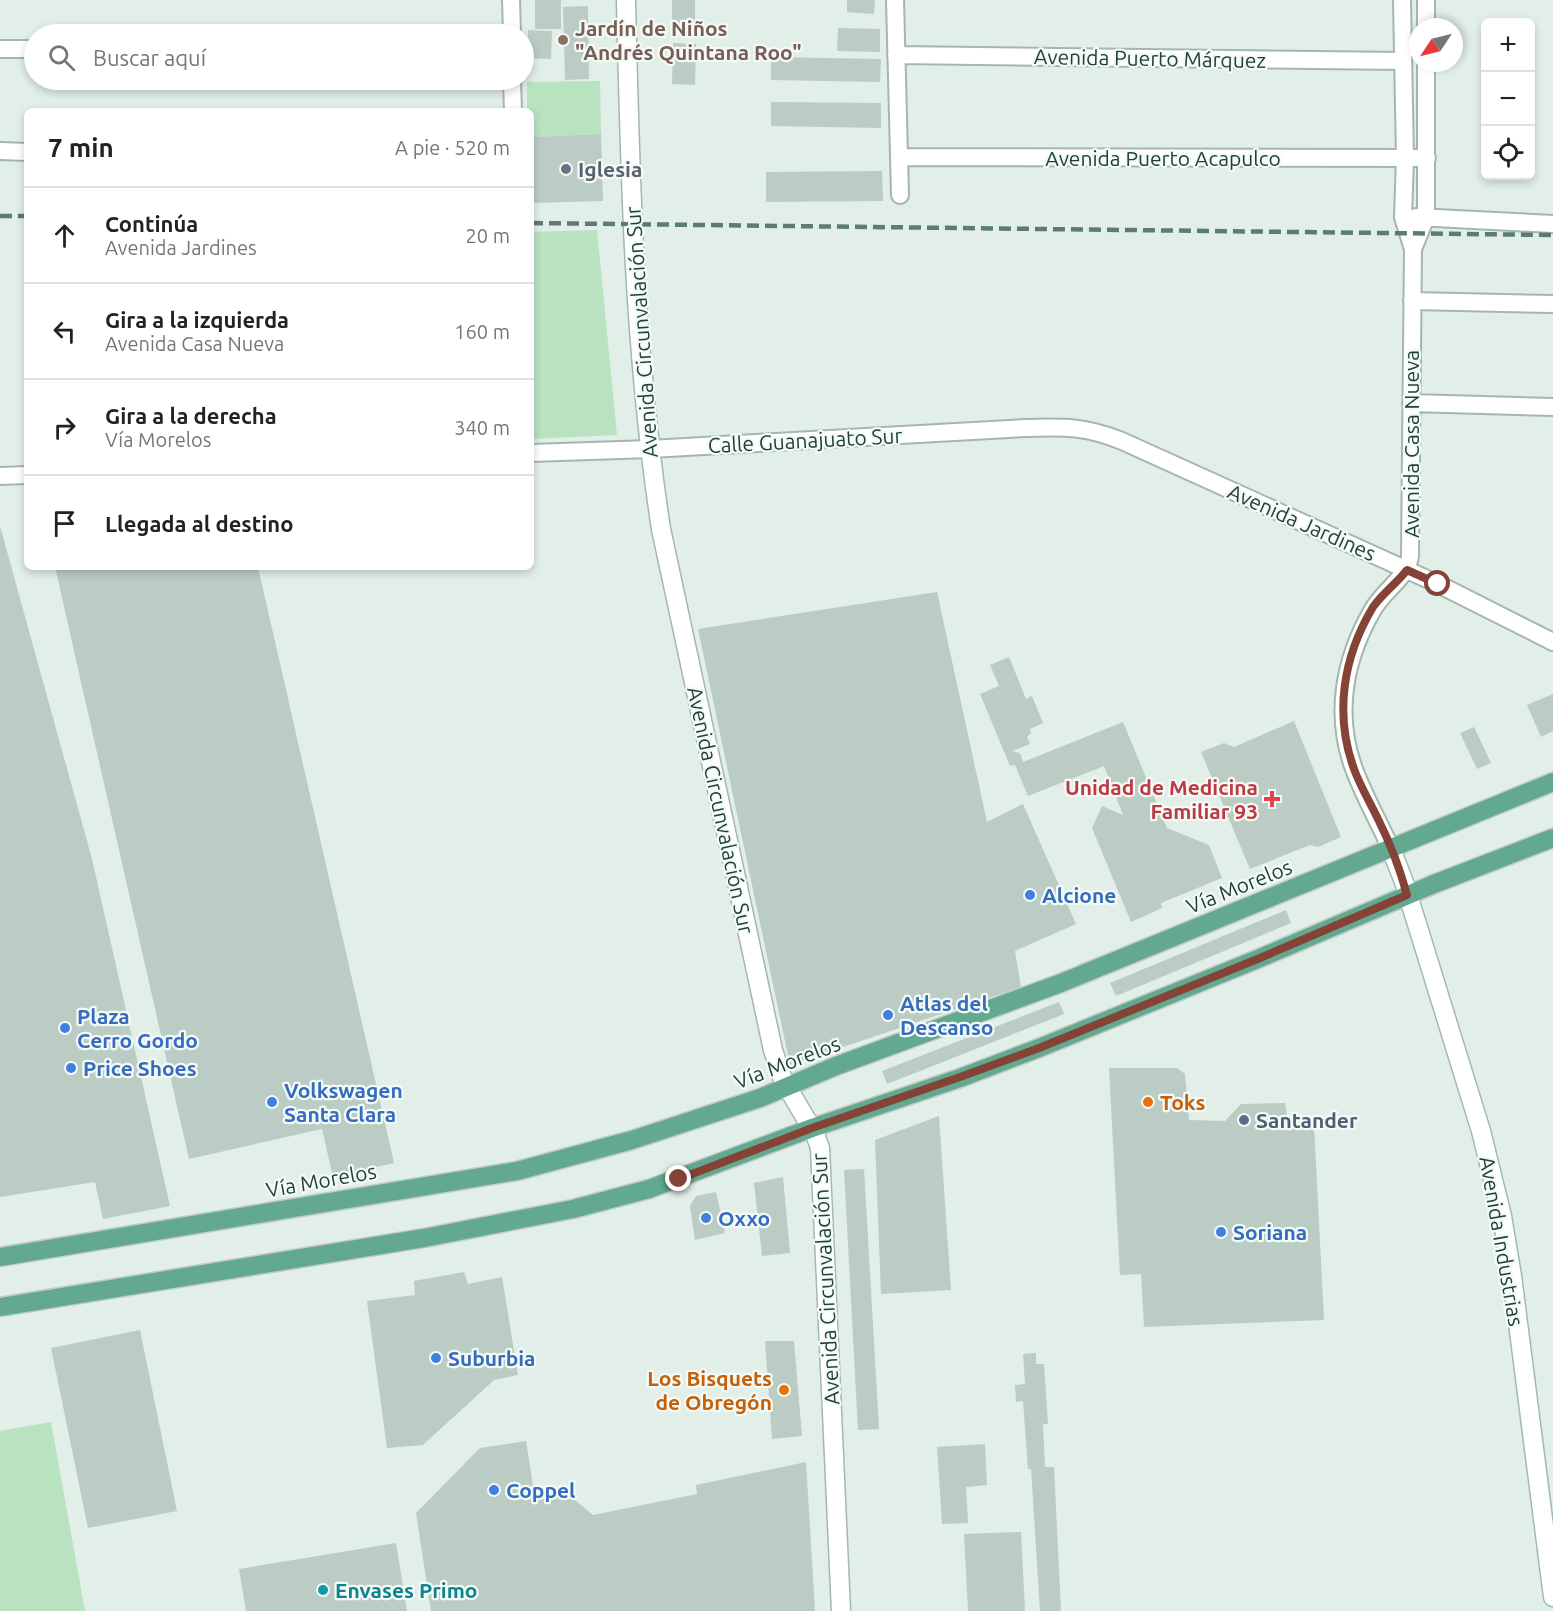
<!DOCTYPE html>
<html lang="es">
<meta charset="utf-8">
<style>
:root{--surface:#fff;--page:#f2f2f2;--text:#222;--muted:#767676;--line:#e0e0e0}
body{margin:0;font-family:Ubuntu,sans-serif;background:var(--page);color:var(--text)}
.controls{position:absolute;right:18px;top:18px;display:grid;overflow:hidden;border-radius:9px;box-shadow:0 3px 9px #0003}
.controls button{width:54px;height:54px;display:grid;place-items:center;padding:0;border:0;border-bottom:2px solid var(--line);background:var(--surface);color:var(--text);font:30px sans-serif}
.compass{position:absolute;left:1409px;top:18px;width:54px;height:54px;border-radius:50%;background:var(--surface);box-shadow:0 3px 9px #0003;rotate:235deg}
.stop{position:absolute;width:18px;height:18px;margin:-14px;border:4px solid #854337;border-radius:50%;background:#fff}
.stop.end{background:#854337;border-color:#fff;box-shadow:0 2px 6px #0008}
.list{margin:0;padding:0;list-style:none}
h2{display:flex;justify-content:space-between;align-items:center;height:78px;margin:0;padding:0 24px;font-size:26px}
h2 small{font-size:20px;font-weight:400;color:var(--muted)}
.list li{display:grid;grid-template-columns:39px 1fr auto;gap:18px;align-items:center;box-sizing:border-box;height:96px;padding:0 24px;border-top:2px solid var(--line)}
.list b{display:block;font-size:22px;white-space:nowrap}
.list p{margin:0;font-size:20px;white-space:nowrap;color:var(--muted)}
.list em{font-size:20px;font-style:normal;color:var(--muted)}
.icon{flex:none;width:33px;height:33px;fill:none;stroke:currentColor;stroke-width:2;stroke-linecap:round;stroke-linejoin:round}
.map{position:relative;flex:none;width:1553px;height:1611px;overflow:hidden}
.search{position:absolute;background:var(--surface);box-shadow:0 3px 9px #0003;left:24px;top:24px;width:510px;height:66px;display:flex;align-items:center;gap:15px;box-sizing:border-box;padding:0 21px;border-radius:33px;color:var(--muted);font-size:22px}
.panel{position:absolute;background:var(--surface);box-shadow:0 3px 9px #0003;left:24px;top:108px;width:510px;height:462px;border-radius:9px}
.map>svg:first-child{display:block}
</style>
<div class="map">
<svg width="1553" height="1611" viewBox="0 0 1553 1611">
<rect width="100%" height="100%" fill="#e2eee8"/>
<path fill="#b9e2c0" d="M600 81 601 134 531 137V111H527V82Z
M597 230 617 435 531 439V232Z
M51 1422 85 1611H0V1431Z"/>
<path fill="#baccc3" d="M535 0H561V29H535Z
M672 0H695V32H672Z
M847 0H875L874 14 847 12Z
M588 6 589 79 565 80 563 7Z
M838 28 880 29V52L837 51Z
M528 30 552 31 551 59 528 58Z
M673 43 696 44 695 85 672 84Z
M771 57 881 59 880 82 771 80Z
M771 102 881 103V128L771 126Z
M601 134 603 201 531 203V137Z
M882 171 883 201 766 202V172Z
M0 526 92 859 170 1206 103 1219 95 1182 0 1197Z
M55 567H258L394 1163 333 1177 322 1129 189 1159Z
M937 592 987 822 1023 804 1076 924 1015 951 1021 987 790 1065 698 629Z
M1009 657 1026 699 1032 696 1043 723 1030 729 1031 733 1027 737 1030 744 1012 751 1020 753 1023 762 1123 722 1167 828 1209 845 1222 878 1161 903 1162 908 1131 922 1092 828 1102 806 1123 815 1104 766 1028 796 1015 765 1010 766 980 694 999 686 990 665Z
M1553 694V731L1541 737 1527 705Z
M1294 721 1341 837 1318 847 1310 845 1250 869 1201 752 1224 743 1234 747Z
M1474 727 1491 763 1477 769 1460 733Z
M1286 910 1291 923 1116 996 1110 983Z
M1059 1002 1064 1014 887 1084 882 1071Z
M1109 1068H1177L1185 1074 1189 1120 1225 1121 1241 1104 1285 1103 1289 1128 1314 1125 1324 1320 1144 1327 1141 1274 1120 1275Z
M939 1116 951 1290 881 1294 875 1140Z
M864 1169 879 1429 858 1430 844 1170Z
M783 1177 790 1253 762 1256 754 1183Z
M716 1192 725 1233 695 1240 690 1206 696 1196Z
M464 1272 468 1284 502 1277 518 1375 494 1380 423 1445 387 1448 367 1301 415 1295 414 1281Z
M140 1330 177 1511 88 1528 51 1348Z
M765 1341H794L802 1436 772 1439Z
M1036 1353V1364H1044L1048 1424H1043L1045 1467H1054L1061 1611H1040L1031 1469H1028L1023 1401 1016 1402 1015 1385 1025 1384 1023 1354Z
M526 1441 534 1492 545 1491 575 1500 593 1515 697 1494 696 1485 806 1462 815 1611H431L416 1513 480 1448Z
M985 1444 987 1485 966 1487 968 1523 942 1524 937 1447Z
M1021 1532 1025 1611H968L964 1534Z
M396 1543 407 1611H246L239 1569Z"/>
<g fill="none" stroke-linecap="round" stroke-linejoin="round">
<defs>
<path id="minor" d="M511 0 512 34
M895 0 900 195
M1426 0V27
M0 49H34
M896 55 1403 61
M512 80 513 111
M0 151 27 152
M899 157 1427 158
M1416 217 1553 224
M1413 249 1426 217V63
M1412 301 1553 304
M1411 403 1553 407
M531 453 650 449 1025 428C1064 427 1085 426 1122 441L1438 584 1553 642
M0 476 27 475
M1391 849C1379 822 1364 796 1354 769 1334 715 1344 660 1372 611 1383 590 1407 579 1410 556L1413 249 1403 217 1405 158 1402 0"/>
<path id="tertiary" d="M626 0C630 177 634 353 661 529L773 1050 783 1080 815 1134 820 1148 841 1611"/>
<path id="secondary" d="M1391 849 1404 882 1481 1131 1502 1216 1512 1276 1553 1597"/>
<path id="primary" d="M0 1257 517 1171 632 1140 760 1098 836 1066 1061 983 1553 782
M0 1307 424 1238 573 1209 649 1189 812 1128 960 1078 1039 1048 1260 958 1434 884 1553 838"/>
</defs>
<use href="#minor" stroke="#a4b7af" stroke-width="20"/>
<use href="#tertiary" stroke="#a4b7af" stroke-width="21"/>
<use href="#secondary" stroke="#9fbbaf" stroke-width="21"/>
<use href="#primary" stroke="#c1cac7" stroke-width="21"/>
<use href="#minor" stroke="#fff" stroke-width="16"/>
<use href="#tertiary" stroke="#fff" stroke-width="18"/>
<use href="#secondary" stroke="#fff" stroke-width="18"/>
<use href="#primary" stroke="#62a990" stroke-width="18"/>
<path stroke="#5a7d71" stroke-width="4.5" stroke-dasharray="12 6" stroke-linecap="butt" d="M0 216H27
M531 223 1553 235"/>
</g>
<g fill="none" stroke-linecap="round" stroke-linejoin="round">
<path stroke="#854337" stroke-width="8" d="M679 1179 812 1128 960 1077 1039 1048 1260 958 1407 895C1400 869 1390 843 1378 819 1370 802 1360 786 1354 769 1334 714 1343 657 1373 607 1383 593 1397 583 1407 570L1438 584"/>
</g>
<circle fill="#8d6e63" stroke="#f4faf6" stroke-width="2" cx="563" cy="40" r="6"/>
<circle fill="#6b7280" stroke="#f4faf6" stroke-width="2" cx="566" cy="169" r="6"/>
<path fill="#e0444e" stroke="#f4faf6" stroke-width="2" d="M1269 790h6v6h6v6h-6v6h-6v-6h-6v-6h6z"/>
<g fill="#3f7fe0" stroke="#f4faf6" stroke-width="2">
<circle cx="1030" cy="895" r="6"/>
<circle cx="888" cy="1015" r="6"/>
<circle cx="65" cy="1028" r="6"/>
<circle cx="71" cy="1068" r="6"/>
<circle cx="272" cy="1102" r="6"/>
<circle cx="706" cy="1218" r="6"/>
<circle cx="1221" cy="1232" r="6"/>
<circle cx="436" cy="1358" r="6"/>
<circle cx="494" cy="1490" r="6"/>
</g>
<g fill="#e8710a" stroke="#f4faf6" stroke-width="2">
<circle cx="1148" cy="1102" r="6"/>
<circle cx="784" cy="1390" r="6"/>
</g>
<circle fill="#5c6f8a" stroke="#f4faf6" stroke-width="2" cx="1244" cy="1120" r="6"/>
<circle fill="#0f9aa8" stroke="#f4faf6" stroke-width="2" cx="323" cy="1590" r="6"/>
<g text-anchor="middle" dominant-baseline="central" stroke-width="4.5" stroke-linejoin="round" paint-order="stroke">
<g font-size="21" font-weight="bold" fill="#785e54" stroke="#f4faf6" text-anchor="start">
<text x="575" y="28">Jardín de Niños<tspan x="575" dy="24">"Andrés Quintana Roo"</tspan></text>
</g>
<g font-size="21" fill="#204236" stroke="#f4faf6">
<text transform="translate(1150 58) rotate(1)">Avenida Puerto Márquez</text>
<text x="1163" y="158">Avenida Puerto Acapulco</text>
<text transform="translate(641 332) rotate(-94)">Avenida Circunvalación Sur</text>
<text transform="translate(805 440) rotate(-3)">Calle Guanajuato Sur</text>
<text transform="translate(1411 444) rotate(-90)">Avenida Casa Nueva</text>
<text transform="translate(1302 522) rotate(24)">Avenida Jardines</text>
<text transform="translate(721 810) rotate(78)">Avenida Circunvalación Sur</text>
<text transform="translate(1239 886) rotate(-22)">Vía Morelos</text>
<text transform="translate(787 1062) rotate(-21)">Vía Morelos</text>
<text transform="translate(321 1180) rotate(-10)">Vía Morelos</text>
<text transform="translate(1502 1241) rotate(80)">Avenida Industrias</text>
<text transform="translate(825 1279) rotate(-93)">Avenida Circunvalación Sur</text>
</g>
<g font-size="21" font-weight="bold" fill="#5b616d" stroke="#f4faf6" text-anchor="start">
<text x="578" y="169">Iglesia</text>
</g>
<g font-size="21" font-weight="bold" fill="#be3a42" stroke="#f4faf6" text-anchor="end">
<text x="1258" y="787">Unidad de Medicina<tspan x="1258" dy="24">Familiar 93</tspan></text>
</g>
<g font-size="21" font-weight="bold" fill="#366cbe" stroke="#f4faf6" text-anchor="start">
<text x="1042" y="895">Alcione</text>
<text x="900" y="1003">Atlas del<tspan x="900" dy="24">Descanso</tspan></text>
<text x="77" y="1016">Plaza<tspan x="77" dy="24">Cerro Gordo</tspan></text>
<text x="83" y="1068">Price Shoes</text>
<text x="284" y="1090">Volkswagen<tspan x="284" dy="24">Santa Clara</tspan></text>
<text x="718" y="1218">Oxxo</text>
<text x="1233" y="1232">Soriana</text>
<text x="448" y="1358">Suburbia</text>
<text x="506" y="1490">Coppel</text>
</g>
<g font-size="21" font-weight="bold" fill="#c56008" stroke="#f4faf6" text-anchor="start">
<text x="1160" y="1102">Toks</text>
<text x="772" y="1378" text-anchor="end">Los Bisquets<tspan x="772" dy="24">de Obregón</tspan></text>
</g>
<g font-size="21" font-weight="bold" fill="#4e5e75" stroke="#f4faf6" text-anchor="start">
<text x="1256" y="1120">Santander</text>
</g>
<g font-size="21" font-weight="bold" fill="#0d838f" stroke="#f4faf6" text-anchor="start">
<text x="335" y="1590">Envases Primo</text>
</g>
</g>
</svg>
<div class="controls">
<button>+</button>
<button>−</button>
<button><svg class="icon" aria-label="locate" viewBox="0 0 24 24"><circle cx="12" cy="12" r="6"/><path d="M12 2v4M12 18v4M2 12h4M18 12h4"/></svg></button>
</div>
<svg class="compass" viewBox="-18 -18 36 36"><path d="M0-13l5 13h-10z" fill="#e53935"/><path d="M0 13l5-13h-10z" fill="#767676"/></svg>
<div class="stop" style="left:1438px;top:584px"></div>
<div class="stop end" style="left:679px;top:1179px"></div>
<div class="search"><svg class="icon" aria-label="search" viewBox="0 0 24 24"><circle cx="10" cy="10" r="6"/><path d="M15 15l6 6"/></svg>Buscar aquí</div>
<section class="panel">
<h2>7 min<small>A pie · 520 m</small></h2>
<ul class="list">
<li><svg class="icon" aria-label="ahead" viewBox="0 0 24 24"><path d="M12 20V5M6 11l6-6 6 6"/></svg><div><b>Continúa</b><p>Avenida Jardines</p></div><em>20 m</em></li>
<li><svg class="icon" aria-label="left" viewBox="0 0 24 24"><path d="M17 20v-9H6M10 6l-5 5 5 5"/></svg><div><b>Gira a la izquierda</b><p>Avenida Casa Nueva</p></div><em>160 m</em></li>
<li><svg class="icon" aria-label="right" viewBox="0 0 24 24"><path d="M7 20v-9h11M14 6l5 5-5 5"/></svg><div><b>Gira a la derecha</b><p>Vía Morelos</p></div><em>340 m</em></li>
<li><svg class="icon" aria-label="arrive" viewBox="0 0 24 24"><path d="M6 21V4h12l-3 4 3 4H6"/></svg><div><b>Llegada al destino</b></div></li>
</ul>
</section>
</div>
